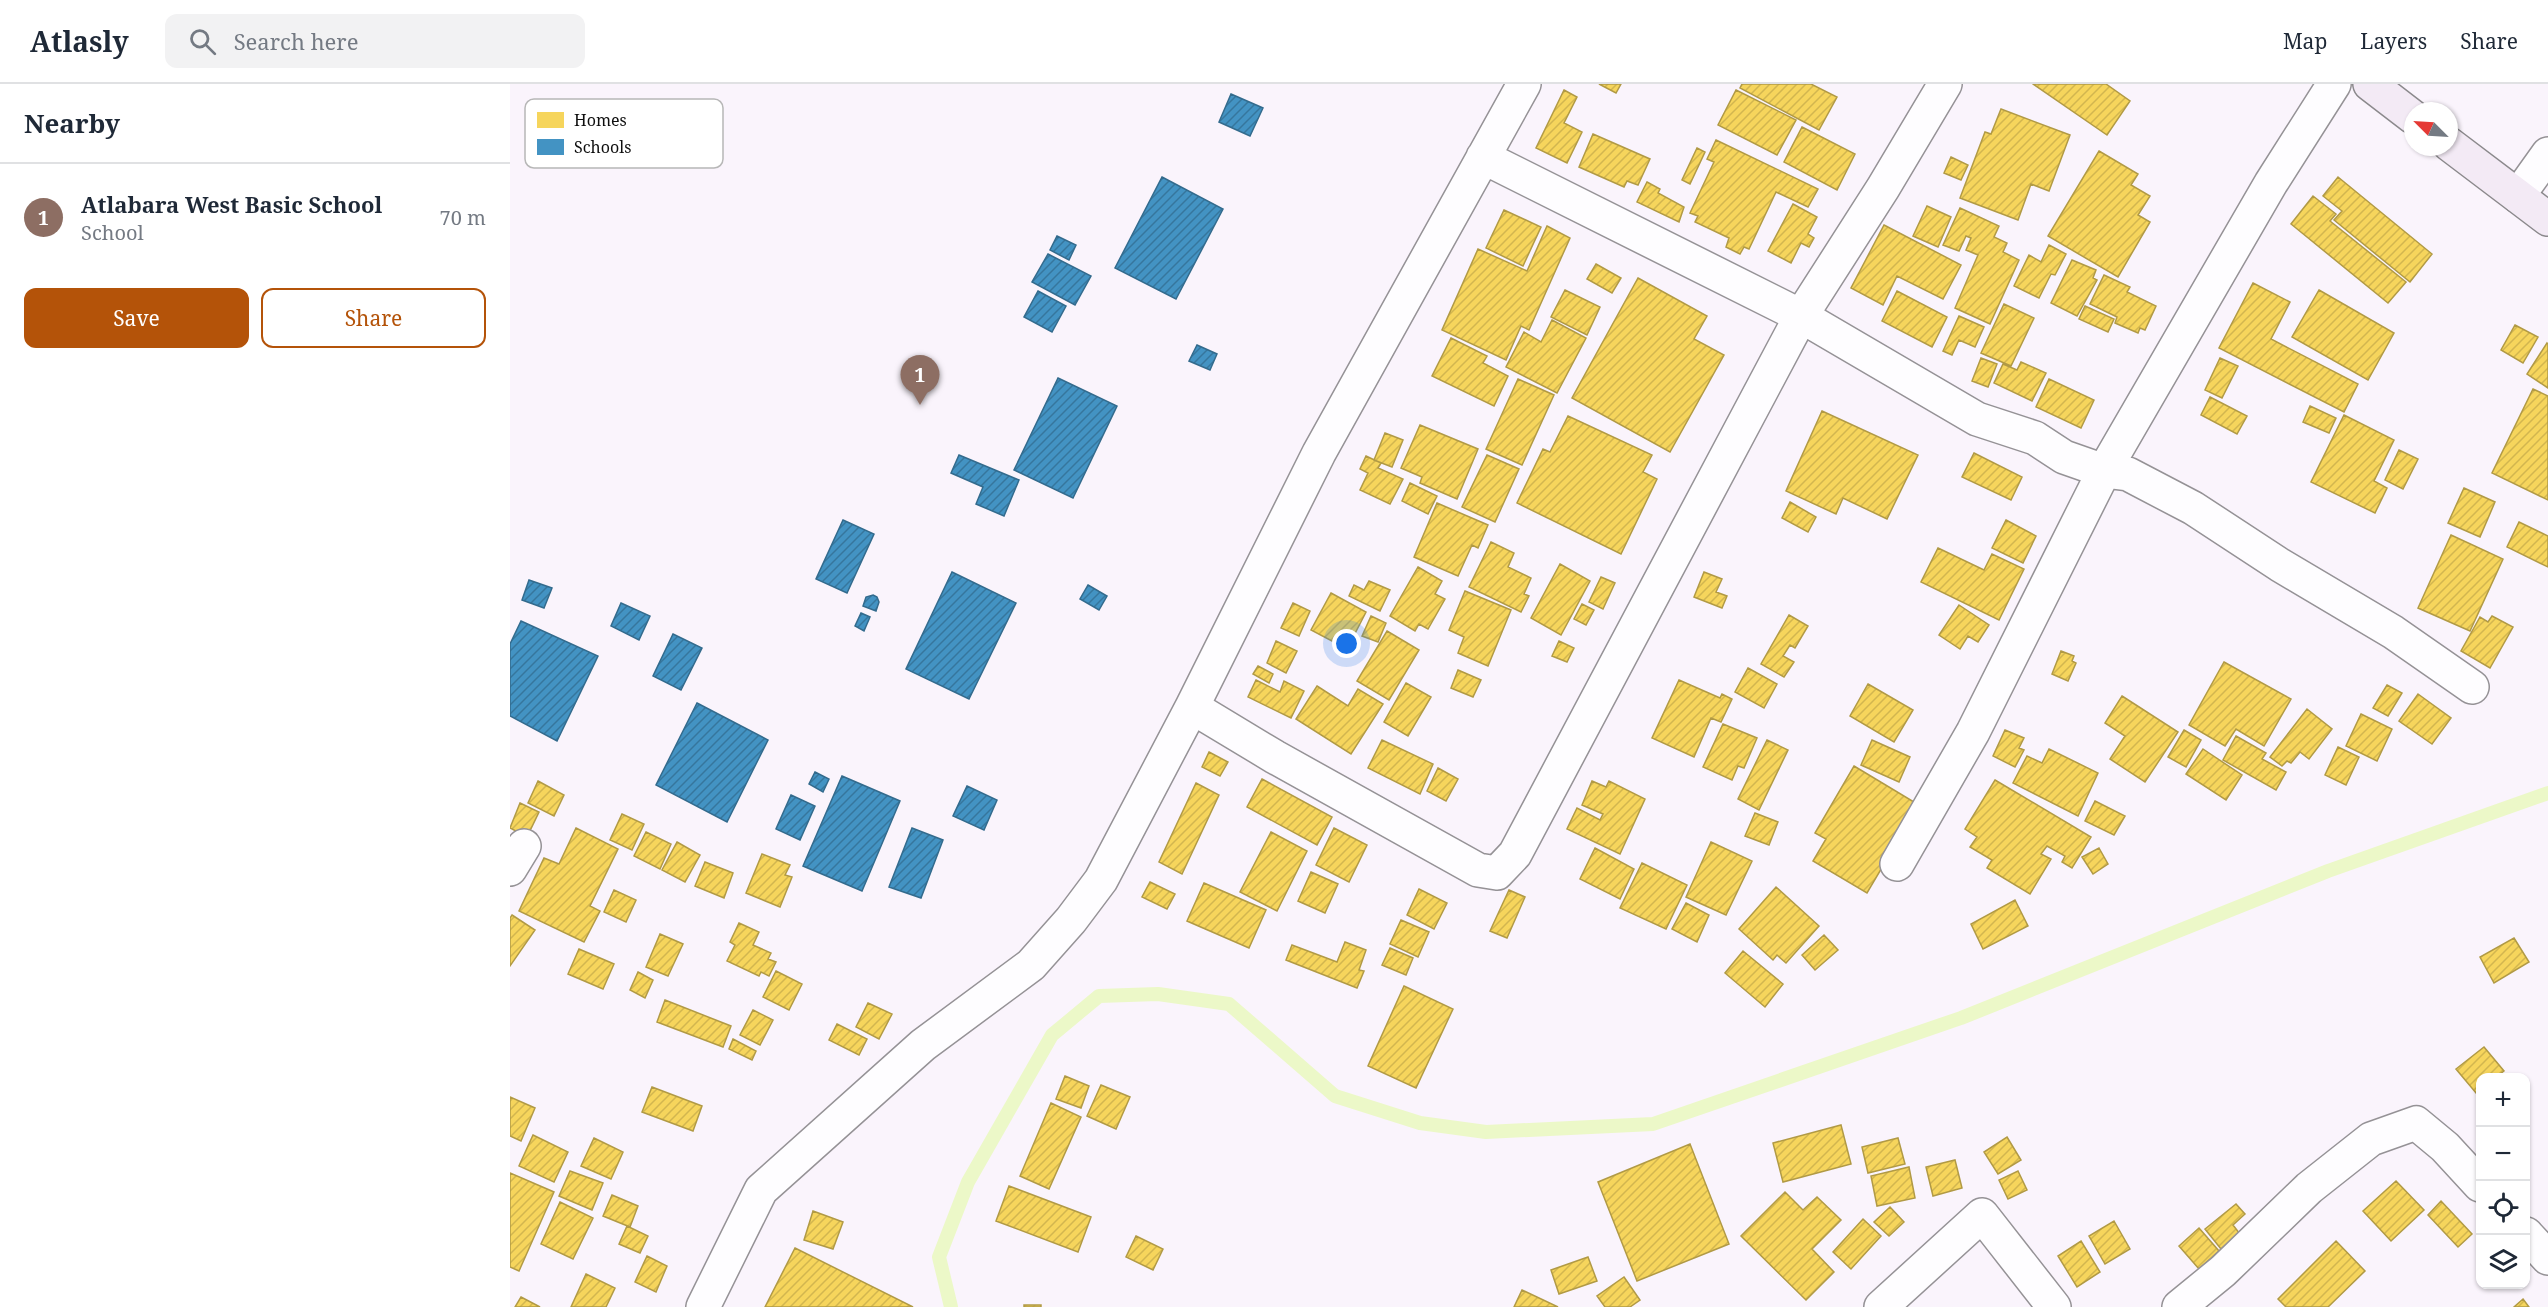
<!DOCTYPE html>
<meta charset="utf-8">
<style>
:root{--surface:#fff;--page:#f2f2f3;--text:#1f2937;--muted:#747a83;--line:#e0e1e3;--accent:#b45309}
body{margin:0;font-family:"Noto Serif",serif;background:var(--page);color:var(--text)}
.controls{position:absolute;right:18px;bottom:18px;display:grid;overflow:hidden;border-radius:12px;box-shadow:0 2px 4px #0004}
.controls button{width:54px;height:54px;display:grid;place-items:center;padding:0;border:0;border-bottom:2px solid var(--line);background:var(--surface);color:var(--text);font:30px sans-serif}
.compass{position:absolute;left:1894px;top:18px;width:54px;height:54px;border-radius:50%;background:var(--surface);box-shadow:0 2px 4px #0004;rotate:294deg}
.you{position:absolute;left:837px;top:560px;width:21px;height:21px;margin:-15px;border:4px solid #fff;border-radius:50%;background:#1a73e8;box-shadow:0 0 0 9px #1a73e833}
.badge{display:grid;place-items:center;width:39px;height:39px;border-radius:50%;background:var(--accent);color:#fff;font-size:20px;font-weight:700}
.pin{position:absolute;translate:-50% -50px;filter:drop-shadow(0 2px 3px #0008)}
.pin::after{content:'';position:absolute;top:32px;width:21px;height:18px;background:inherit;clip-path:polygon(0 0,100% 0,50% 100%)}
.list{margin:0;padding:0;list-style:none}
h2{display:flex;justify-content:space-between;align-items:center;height:78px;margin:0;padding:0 24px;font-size:26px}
h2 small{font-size:20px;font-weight:400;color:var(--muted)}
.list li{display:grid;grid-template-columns:39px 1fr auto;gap:18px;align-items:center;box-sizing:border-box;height:108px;padding:0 24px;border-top:2px solid var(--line)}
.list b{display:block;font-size:22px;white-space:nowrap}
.list p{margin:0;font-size:20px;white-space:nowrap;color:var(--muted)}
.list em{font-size:20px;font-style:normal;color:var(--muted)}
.actions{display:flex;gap:12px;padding:18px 24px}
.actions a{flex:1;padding:14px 0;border:2px solid var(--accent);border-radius:12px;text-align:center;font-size:21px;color:var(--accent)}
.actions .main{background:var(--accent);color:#fff}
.icon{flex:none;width:33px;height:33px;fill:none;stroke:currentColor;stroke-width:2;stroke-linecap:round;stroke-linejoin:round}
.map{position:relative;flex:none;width:2038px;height:1223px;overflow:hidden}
header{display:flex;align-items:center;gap:36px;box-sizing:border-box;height:84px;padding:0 30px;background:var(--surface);border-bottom:2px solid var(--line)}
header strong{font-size:28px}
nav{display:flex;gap:33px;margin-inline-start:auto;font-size:21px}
.search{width:420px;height:54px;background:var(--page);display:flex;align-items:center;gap:15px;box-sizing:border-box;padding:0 21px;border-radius:12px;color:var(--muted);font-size:22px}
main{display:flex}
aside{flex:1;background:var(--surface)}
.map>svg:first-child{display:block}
</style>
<header>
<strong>Atlasly</strong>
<div class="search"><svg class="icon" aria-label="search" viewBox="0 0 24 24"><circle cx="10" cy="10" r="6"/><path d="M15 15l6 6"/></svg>Search here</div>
<nav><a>Map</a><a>Layers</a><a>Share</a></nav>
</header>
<main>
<aside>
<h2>Nearby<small></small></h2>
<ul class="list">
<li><span class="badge" style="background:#8d6e63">1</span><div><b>Atlabara West Basic School</b><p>School</p></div><em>70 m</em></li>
</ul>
<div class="actions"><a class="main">Save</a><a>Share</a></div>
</aside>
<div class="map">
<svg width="2038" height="1223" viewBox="0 0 2038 1223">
<defs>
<pattern id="homes-hatch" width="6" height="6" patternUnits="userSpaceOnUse" patternTransform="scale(1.5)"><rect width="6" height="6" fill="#f6d55c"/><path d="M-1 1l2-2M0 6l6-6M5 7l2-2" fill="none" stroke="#d2b64f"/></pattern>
<pattern id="schools-hatch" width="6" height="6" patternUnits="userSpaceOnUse" patternTransform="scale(1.5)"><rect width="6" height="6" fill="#4393c3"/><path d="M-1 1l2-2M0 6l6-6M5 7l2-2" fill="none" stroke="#36769d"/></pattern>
</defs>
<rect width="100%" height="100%" fill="#faf4fc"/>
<path fill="url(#homes-hatch)" stroke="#b19a45" stroke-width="1.5" d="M1089 0H1111L1106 9Z
M1232 0H1301L1327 13 1309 46 1230 4Z
M1523 0H1596L1620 17 1597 51Z
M1054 6 1067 13 1054 39 1072 48 1057 79 1026 64Z
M1226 6 1286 36 1267 71 1208 41Z
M1491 25 1560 51 1539 107 1521 100 1508 136 1450 114 1475 48 1481 50Z
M1292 43 1345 70 1327 106 1274 78Z
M1083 50 1140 75 1128 101 1117 97 1114 103 1069 83Z
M1206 56 1308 105 1298 123 1266 108 1239 165 1234 163 1230 170 1216 163 1219 154 1185 138 1188 132 1180 129 1204 78 1197 75Z
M1187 64 1195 68 1180 100 1172 96Z
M1589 67 1628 90 1621 101 1640 112 1628 131 1640 138 1608 193 1538 152Z
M1441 73 1458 81 1451 96 1434 89Z
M1828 93 1922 170 1900 198 1824 136 1832 127 1813 112Z
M1137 98 1150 105 1148 109 1174 123 1169 138 1127 118Z
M1803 112 1826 130 1820 137 1896 198 1878 219 1781 140Z
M1283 120 1307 133 1298 150 1304 154 1299 163 1291 159 1281 179 1258 167Z
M1417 122 1441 133 1428 163 1403 152Z
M1450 124 1489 142 1484 153 1497 159 1493 168 1509 176 1480 240 1445 224 1468 171 1456 166 1461 154 1456 152 1449 167 1433 161Z
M994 126 1031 143 1013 182 976 164Z
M1374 141 1451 181 1433 215 1387 192 1373 221 1341 204Z
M1037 142 1060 154 1019 246 1011 242 996 276 932 246 968 165 1017 187Z
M1539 161 1556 170 1545 191 1541 190 1529 214 1504 202 1519 171 1531 178Z
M1562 176 1586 186 1583 194 1587 196 1567 232 1541 219Z
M1086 180 1111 194 1102 209 1077 195Z
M1594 191 1620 203 1617 208 1646 222 1635 246 1630 244 1628 249 1605 239 1607 233 1580 220Z
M1128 194 1197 232 1184 255 1214 271 1160 368 1062 314Z
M1743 199 1780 218 1761 255 1848 300 1834 328 1709 264Z
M1055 206 1090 223 1077 251 1041 233Z
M1809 206 1884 249 1858 296 1782 253Z
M1387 207 1437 233 1422 263 1372 237Z
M1494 220 1524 234 1501 282 1471 269Z
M1575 222 1604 235 1598 248 1569 235Z
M1449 232 1474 243 1465 263 1449 256 1442 271 1433 267Z
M1042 236 1076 254 1047 309 996 283 1014 248 1031 258Z
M2005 241 2028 253 2013 279 1991 266Z
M941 254 977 272 973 279 998 292 984 322 922 292Z
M2037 259 2038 260V304L2017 290Z
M1471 274 1487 280 1478 303 1462 297Z
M1710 274 1728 282 1712 314 1695 306Z
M1511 278 1536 289 1522 317 1484 299 1493 280 1507 286Z
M1008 295 1044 311 1012 381 976 365Z
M1539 295 1584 316 1571 344 1526 323Z
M2023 305 2038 312V416L1982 389Z
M1700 313 1737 332 1727 350 1691 331Z
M1800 322 1826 334 1819 349 1793 338Z
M1312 327 1408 371 1377 435 1333 414 1326 430 1276 407Z
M1834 331 1884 356 1864 397 1877 404 1865 429 1801 398Z
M1058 332 1142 371 1133 388 1147 395 1111 470 1007 419 1033 365 1040 368Z
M910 341 968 365 947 415 910 399 912 393 891 384Z
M875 349 893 356 882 383 864 376Z
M1889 366 1908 375 1893 405 1875 396Z
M1464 369 1512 393 1501 416 1452 393Z
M977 371 1009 385 985 438 952 423Z
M856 372 871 379 868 384 893 395 880 420 850 406 858 389 850 385Z
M900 399 927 412 918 430 892 417Z
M1954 404 1985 418 1970 453 1938 439Z
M1280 418 1306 433 1298 448 1272 434Z
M927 419 978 441 968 464 962 461 948 492 904 473Z
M1496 436 1526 452 1513 479 1482 464Z
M2009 438 2038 452V483L1997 463Z
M1941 451 1993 475 1960 547 1908 524Z
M981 458 1004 469 998 483 1021 494 1014 510 1019 512 1011 528 959 503Z
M1428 464 1474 486 1482 470 1514 485 1489 536 1411 498Z
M1050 480 1080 497 1051 551 1021 534Z
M908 483 932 497 925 510 935 515 918 545 909 540 905 547 880 532Z
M1194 488 1212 495 1206 508 1217 512 1212 524 1184 513Z
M1091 493 1105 499 1093 525 1079 518Z
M859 497 880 506 870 527 839 512 844 501 854 506Z
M955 507 1001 526 978 582 948 569 954 553 939 546Z
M821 509 856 528 837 565 801 546Z
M783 519 800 527 789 552 771 544Z
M1072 520 1084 526 1076 541 1064 535Z
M1449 521 1479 541 1468 558 1458 552 1450 565 1429 551Z
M1279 531 1298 542 1285 564 1280 561 1273 572 1284 578 1274 593 1251 580Z
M861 532 876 539 868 558 852 552Z
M1982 532 2003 543 1980 584 1951 567 1970 533 1978 538Z
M877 547 909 566 879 616 847 597Z
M766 557 787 567 776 589 757 579Z
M1049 557 1064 564 1057 578 1042 572Z
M1551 567 1564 572 1562 577 1566 579 1558 597 1542 590Z
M1714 578 1781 615 1754 662 1726 645 1715 662 1679 641Z
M748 582 763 590 759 599 743 590Z
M1238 584 1267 600 1254 624 1225 608Z
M948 586 971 596 963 613 941 604Z
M746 596 770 608 774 597 794 607 781 634 738 613Z
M1169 596 1210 614 1212 610 1222 615 1211 638 1201 634 1184 673 1142 654Z
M896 599 921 613 898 652 874 638Z
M1358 600 1403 626 1384 658 1340 632Z
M1877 601 1892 609 1878 632 1863 624Z
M807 602 838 622 848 605 873 620 841 670 786 635Z
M1908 610 1941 634 1922 660 1889 637Z
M1612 612 1668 648 1635 698 1600 675 1615 652 1595 639Z
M1797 625 1822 645 1799 675 1790 668 1781 679 1777 677 1772 682 1760 673Z
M1851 630 1882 645 1867 677 1836 662Z
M1213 640 1247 654 1234 684 1228 682 1222 696 1193 683Z
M1495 646 1514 654 1509 664 1514 666 1505 683 1483 672Z
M1674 646 1691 656 1676 683 1658 673Z
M1726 652 1756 669 1752 675 1776 688 1766 706 1713 676Z
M872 656 923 680 910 710 858 684Z
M1257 656 1278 666 1249 726 1228 715Z
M1362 656 1400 673 1389 698 1351 681Z
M1828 663 1849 673 1836 701 1815 691Z
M1539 665 1588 689 1568 732 1503 699 1517 672 1532 679Z
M1693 665 1732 691 1716 716 1676 690Z
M699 668 718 678 710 692 692 683Z
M1344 682 1409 721 1357 809 1303 777 1316 755 1305 749Z
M928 684 948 695 936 717 917 707Z
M752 695 822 733 807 761 737 723Z
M1485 696 1581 753 1562 784 1552 778 1555 772 1537 762 1531 770 1541 775 1520 810 1477 784 1482 776 1460 763 1467 753 1455 745Z
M28 697 54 711 44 732 18 719Z
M1082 697 1096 703 1099 697 1135 715 1110 770 1057 745 1067 724 1090 736 1093 730 1072 721Z
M686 699 709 711 672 790 649 778Z
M1585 717 1615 732 1604 751 1575 737Z
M10 719 29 728 17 753 0 744Z
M1245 729 1268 738 1259 761 1235 752Z
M112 730 134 740 122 766 100 756Z
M66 744 108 765 80 822 90 827 74 858 9 827 34 774 49 780Z
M824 744 857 761 839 798 806 781Z
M136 748 161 760 150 785 124 772Z
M761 748 797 767 767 827 730 808Z
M167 758 190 771 175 798 152 786Z
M1201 758 1242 777 1216 831 1176 813Z
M1085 764 1124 785 1110 815 1070 795Z
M1589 764 1598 780 1583 790 1572 773Z
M252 770 280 781 275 791 282 793 270 823 236 809Z
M195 778 223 789 214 814 185 802Z
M1132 779 1177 801 1156 845 1110 824Z
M801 788 828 800 815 829 788 817Z
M640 798 665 810 657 825 632 813Z
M694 799 756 826 739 864 677 837Z
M1266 803 1309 842 1276 879 1267 871 1263 876 1229 845Z
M909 805 937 819 924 845 897 831Z
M104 806 126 816 116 838 94 828Z
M999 806 1015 813 997 854 980 847Z
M1505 816 1518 842 1473 865 1461 840Z
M1176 819 1199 831 1187 858 1162 845Z
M2 831 25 846 0 882V834Z
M891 836 919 848 908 873 880 860Z
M229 839 249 848 243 861 261 869 258 875 266 878 259 892 251 888 249 892 217 877 225 861 220 858Z
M150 850 173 860 158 892 136 883Z
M1314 851 1328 866 1305 886 1292 871Z
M2004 854 2019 878 1984 899 1970 873Z
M835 858 856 866 849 886 854 887 847 904 776 876 782 861 827 878Z
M880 864 903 874 896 891 872 881Z
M69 865 104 880 93 905 58 890Z
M1233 867 1273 900 1255 923 1215 889Z
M266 887 292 900 279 926 253 913Z
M128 888 143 896 135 914 120 906Z
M894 902 943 925 906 1004 858 982Z
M155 916 221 942 213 963 147 938Z
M358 919 382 930 369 955 346 943Z
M243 926 263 936 250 961 230 951Z
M327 940 357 955 349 971 319 956Z
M223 955 246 967 242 976 219 965Z
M1974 963 1994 987 1985 994H1970V1005L1966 1009 1946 985Z
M555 992 579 1002 571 1024 546 1015Z
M591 1001 620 1013 606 1045 577 1032Z
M142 1003 192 1022 183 1047 132 1028Z
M0 1013 25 1024 11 1057 0 1052Z
M541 1019 571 1033 539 1105 510 1092Z
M1331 1041 1341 1080 1273 1098 1263 1059Z
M23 1051 58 1068 44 1098 9 1082Z
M1497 1053 1511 1076 1488 1090 1474 1068Z
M84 1054 113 1068 101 1095 71 1082Z
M1388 1054 1395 1080 1358 1089 1352 1063Z
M1180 1060 1219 1160 1127 1197 1088 1098Z
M1445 1076 1452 1104 1423 1112 1416 1083Z
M1399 1083 1405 1114 1367 1122 1361 1092Z
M60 1087 93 1099 82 1126 49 1112Z
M1508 1087 1517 1106 1498 1115 1489 1096Z
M0 1089 44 1108 9 1187 0 1183Z
M1886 1097 1914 1126 1881 1157 1853 1127Z
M499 1102 581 1133 568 1168 486 1137Z
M1275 1108 1293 1126 1307 1113 1331 1136 1302 1165 1324 1188 1296 1216 1231 1152Z
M102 1111 128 1122 120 1143 93 1132Z
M1931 1117 1962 1150 1948 1163 1918 1131Z
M50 1118 83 1134 63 1175 31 1160Z
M1726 1120 1735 1130 1723 1141 1730 1150 1711 1165 1695 1145Z
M1380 1123 1394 1138 1379 1152 1364 1138Z
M303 1127 333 1138 323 1165 294 1156Z
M1353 1135 1371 1152 1341 1185 1323 1168Z
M1604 1137 1620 1165 1595 1180 1579 1152Z
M117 1142 138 1152 130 1169 109 1160Z
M1689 1144 1709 1167 1689 1185 1669 1162Z
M626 1152 653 1165 643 1186 616 1173Z
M1571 1157 1590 1188 1567 1203 1548 1172Z
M1826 1157 1855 1187 1818 1223H1776L1768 1215Z
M285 1164 403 1223H255Z
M137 1172 157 1182 146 1208 125 1198Z
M1078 1173 1087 1197 1049 1210 1041 1186Z
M76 1190 105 1204 96 1223H61Z
M1114 1193 1130 1216 1120 1223H1095L1087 1212Z
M1012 1206 1048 1223H1004Z
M11 1213 30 1223H5Z
M2013 1215 2019 1223H2004Z
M514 1221H531V1223H514Z"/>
<path fill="url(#schools-hatch)" stroke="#336b8d" stroke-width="1.5" d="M721 10 753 24 740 52 709 38Z
M652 93 713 125 666 215 605 184Z
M547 152 566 161 559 176 540 166Z
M538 170 581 192 565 221 522 198Z
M528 207 556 222 542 248 514 233Z
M687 261 707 270 700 286 679 277Z
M548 294 607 322 563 414 504 386Z
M449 371 509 396 494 432 466 420 473 403 441 389Z
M333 436 364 450 337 509 306 495Z
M442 488 506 519 459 615 396 585Z
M19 496 42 504 34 524 12 516Z
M578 501 597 512 589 526 570 515Z
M363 511 367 513 369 518 366 527 353 522 356 513Z
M111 519 140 532 129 556 101 542Z
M351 529 360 533 354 547 345 542Z
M11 537 88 572 47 657 0 632V560Z
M163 550 192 564 171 606 143 592Z
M187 619 258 656 217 738 146 701Z
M305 688 319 695 313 708 299 700Z
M332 692 390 717 352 807 293 782Z
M457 702 487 716 474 746 443 732Z
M281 711 305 722 290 756 266 745Z
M402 744 433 756 411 814 379 803Z"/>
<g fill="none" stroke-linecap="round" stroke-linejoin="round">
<path stroke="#ecf8c8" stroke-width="14" d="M441 1223 429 1173 458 1098 542 951 589 912 648 910 719 920 825 1012 910 1039 976 1048 1143 1040 1451 934 1818 787 2038 709"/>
<defs>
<path id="minor" d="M973 73 1291 232 1467 335 1525 354 1554 373 1594 387 1761 99 1824 0
M2008 112 2038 70
M682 623 765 673 968 786 987 789 1005 770 1291 232 1373 104 1435 0
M1387 780 1463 648 1594 387 1618 390 1683 424 1770 481 1883 548 1962 603
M0 785 14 762
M2016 1150 2038 1174
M193 1223 251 1106 413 961 521 881 561 836 591 796 682 623 809 369 1014 0
M1371 1223 1472 1131 1544 1223
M1669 1223 1713 1187 1799 1104 1861 1055 1906 1039 1935 1063 1970 1101"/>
<path id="secondary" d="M1860 0 1903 33
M1939 60 2038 135"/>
</defs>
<use href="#minor" stroke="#959296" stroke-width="36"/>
<use href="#secondary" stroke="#8b898c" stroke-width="36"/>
<use href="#minor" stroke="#fefdff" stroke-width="33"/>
<use href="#secondary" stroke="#f3eaf5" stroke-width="33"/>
</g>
<rect x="15" y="15" width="198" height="69" rx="9" fill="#fff" stroke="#b7b7b7" stroke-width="1.5"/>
<rect x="27" y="28" width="27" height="16" fill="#f6d55c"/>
<rect x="27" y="55" width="27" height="16" fill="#4393c3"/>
<g font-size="16" fill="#0f0f0f">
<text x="64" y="42">Homes</text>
<text x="64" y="69">Schools</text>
</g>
</svg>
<div class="controls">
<button>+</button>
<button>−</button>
<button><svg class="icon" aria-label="locate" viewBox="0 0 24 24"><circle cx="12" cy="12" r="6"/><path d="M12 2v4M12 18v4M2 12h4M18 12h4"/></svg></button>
<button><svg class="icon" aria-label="layers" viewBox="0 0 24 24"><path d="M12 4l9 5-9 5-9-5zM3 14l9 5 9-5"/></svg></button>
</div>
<svg class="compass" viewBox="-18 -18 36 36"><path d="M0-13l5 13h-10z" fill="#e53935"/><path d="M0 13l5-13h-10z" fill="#747a83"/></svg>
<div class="you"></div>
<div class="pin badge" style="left:410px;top:321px;background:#8d6e63">1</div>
</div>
</main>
